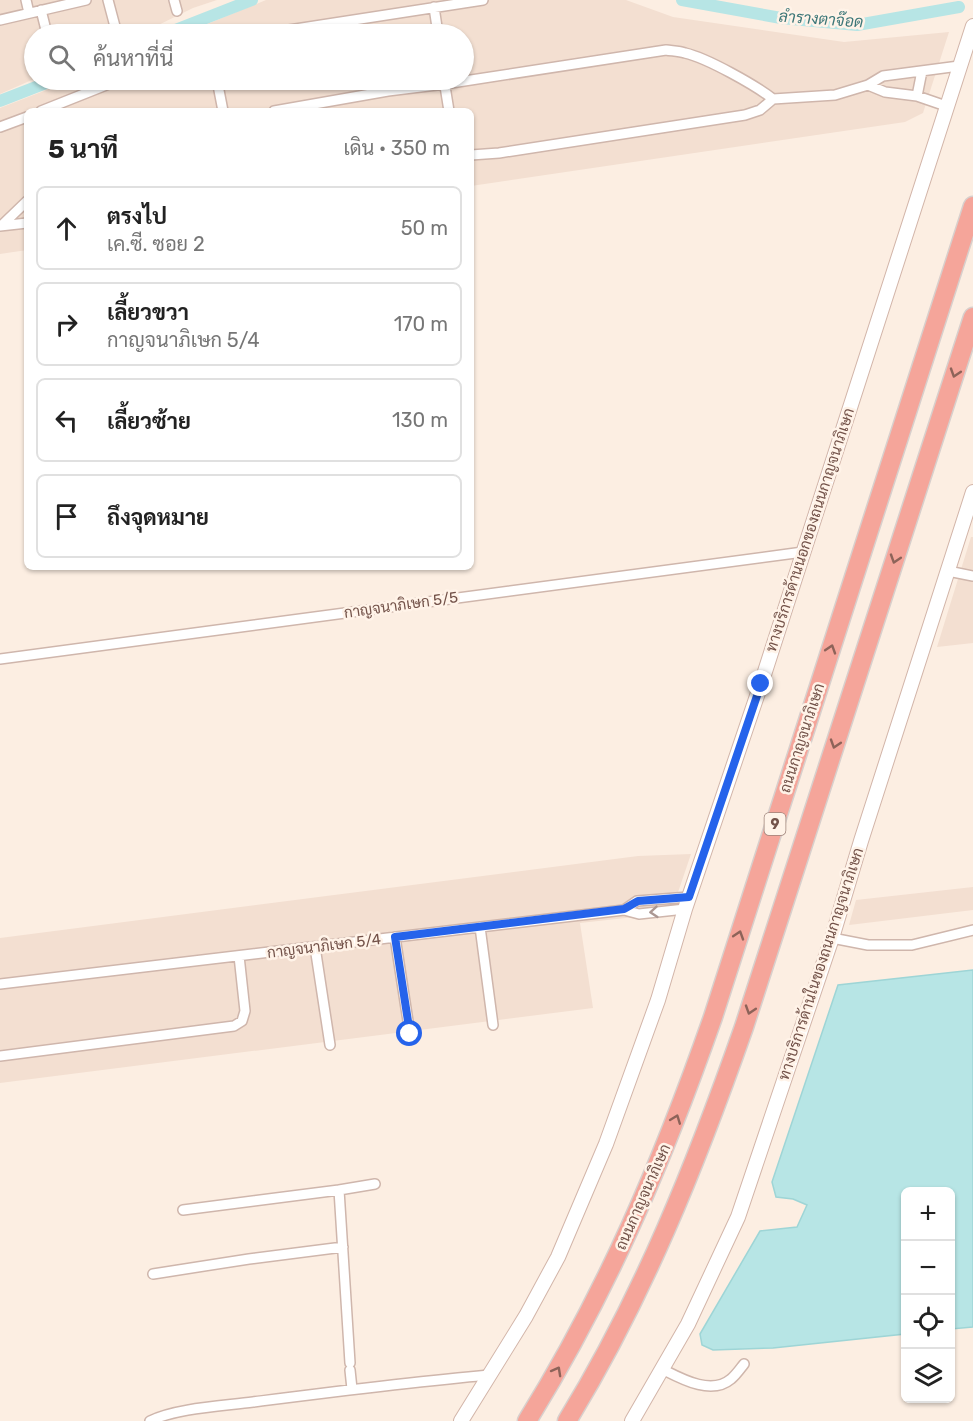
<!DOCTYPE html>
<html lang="th">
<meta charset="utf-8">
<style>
:root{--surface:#fff;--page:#f6f6f6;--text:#222;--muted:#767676;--line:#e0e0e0}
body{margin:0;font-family:Rubik,Sarabun,sans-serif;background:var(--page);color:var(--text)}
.controls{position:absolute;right:18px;bottom:18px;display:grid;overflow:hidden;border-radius:9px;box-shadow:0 2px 4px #0004}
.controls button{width:54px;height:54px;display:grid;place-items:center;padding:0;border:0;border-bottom:2px solid var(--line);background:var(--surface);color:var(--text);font:30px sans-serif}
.stop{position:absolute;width:18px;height:18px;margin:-14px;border:4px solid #2563eb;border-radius:50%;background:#fff}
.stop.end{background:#2563eb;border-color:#fff;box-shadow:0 2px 6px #0008}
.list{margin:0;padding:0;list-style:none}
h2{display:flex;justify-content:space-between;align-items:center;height:78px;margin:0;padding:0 24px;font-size:26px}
h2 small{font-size:20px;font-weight:400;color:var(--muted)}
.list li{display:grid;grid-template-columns:39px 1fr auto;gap:18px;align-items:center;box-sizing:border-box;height:84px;margin:0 12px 12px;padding:0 12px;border:2px solid var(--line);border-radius:9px}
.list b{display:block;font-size:22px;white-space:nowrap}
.list p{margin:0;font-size:20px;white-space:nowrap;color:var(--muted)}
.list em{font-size:20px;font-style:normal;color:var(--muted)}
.icon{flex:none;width:33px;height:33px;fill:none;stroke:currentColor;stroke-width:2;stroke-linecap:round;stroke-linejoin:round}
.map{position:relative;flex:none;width:973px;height:1421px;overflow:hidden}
.search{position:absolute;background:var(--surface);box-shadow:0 2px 4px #0004;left:24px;top:24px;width:450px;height:66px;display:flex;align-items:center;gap:15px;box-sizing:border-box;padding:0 21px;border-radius:33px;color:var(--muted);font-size:22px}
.panel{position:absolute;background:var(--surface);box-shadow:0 2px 4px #0004;left:24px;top:108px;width:450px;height:462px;border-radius:9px}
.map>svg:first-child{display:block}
</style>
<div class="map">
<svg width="973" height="1421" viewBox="0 0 973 1421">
<rect width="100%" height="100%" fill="#fceee2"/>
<path fill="#f3dfd1" d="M0 0H217L193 8 140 34H34V79L0 94Z
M266 0H626L673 17 844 42 949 32 923 113 905 122 471 186V111H27V250L0 254V108L72 80H464V34H183Z
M971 537H973V643L937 647Z
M691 854 671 913 580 923 593 1008 0 1083V938L638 856Z
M973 887V910L849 925 856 900Z"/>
<path fill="#b7e5e5" stroke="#9ed5d6" stroke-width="1.5" d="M973 970V1327L951 1329 950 1192H906L905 1334 773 1348 713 1350 702 1345 700 1334 760 1231 797 1227 807 1205 793 1199 776 1197 772 1182 838 985Z"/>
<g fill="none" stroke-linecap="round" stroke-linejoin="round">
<path stroke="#b7e5e5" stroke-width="12" d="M682 0 781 18 857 25 959 7
M165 34 252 0
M0 101 54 80"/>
<defs>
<path id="minor" d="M26 0 29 13
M108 0 117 34
M174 0 177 11
M434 7 438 34
M41 10 47 34
M0 20 86 0
M263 34 483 0
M217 80 223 111
M444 80 449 111
M868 85 885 92 917 96 946 106
M917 96 922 71
M41 111 119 80
M274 111 388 91 445 84 666 50C672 51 679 51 685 53 707 58 755 85 773 99L835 95 868 85 883 76 959 66
M0 127 27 117
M471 155 499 153 745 115 760 110 773 99
M0 226 27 223
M1 226 27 201
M948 571 973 576
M0 659 803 552
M624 910 637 901 689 897
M480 927 493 1025
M395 937 410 1034
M832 938 868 945H912L973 930
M315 947 330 1045
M0 984 624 910 639 914 685 909
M0 1056 234 1026 242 1021 245 1011 239 956
M339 1190 375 1184
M183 1210 339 1190 350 1363
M153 1274 249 1259 343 1247
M662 1369C680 1378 711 1396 731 1379 736 1375 740 1369 744 1364
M350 1370 352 1389
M150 1421C176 1408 223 1406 253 1402 332 1392 410 1382 489 1375"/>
<path id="secondary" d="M461 1421 526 1316 558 1257 606 1144 658 1000 685 909 761 684 973 26
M632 1421 688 1324 738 1217 832 938 861 841 973 492"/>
<path id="motorway" d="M527 1421C607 1292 663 1160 713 1017L973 206
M567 1421C643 1297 696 1164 744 1027L973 317"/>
</defs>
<use href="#minor" stroke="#cfb6ac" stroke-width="12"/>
<use href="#secondary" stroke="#d2b5a9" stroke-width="16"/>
<use href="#motorway" stroke="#d8cfcc" stroke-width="21"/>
<use href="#minor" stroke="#fff" stroke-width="9"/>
<use href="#secondary" stroke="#fff" stroke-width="14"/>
<use href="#motorway" stroke="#f5a59a" stroke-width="18"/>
</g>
<defs><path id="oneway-chevron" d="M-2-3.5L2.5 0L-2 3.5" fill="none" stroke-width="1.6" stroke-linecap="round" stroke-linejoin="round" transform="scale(1.5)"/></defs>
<g stroke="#8d6359">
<use href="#oneway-chevron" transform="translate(955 373) rotate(108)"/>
<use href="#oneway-chevron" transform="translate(895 559) rotate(108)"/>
<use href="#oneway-chevron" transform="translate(831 649) rotate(-72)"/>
<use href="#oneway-chevron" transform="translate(835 744) rotate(108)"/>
<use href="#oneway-chevron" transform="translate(739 935) rotate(-72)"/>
<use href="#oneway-chevron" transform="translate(750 1010) rotate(108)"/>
<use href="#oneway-chevron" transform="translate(676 1119) rotate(-69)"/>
<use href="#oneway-chevron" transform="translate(557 1371) rotate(-61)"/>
</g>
<use stroke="#ab9792" href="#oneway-chevron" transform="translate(654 912) rotate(175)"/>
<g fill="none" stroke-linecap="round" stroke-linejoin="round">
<path stroke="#2563eb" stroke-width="8" d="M410 1034 395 937 624 909 638 901 689 897 761 684"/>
</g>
<g text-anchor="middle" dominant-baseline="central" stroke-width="5" stroke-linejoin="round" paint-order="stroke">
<rect fill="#fff3e8" stroke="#9d8279" stroke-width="1.5" x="764.5" y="813" width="21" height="22" rx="4.5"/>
<g font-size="14" font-weight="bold" fill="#735249">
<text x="775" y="824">9</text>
</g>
<g font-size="15" fill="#735249" stroke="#fff3e8">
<text transform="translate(810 530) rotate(-72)">ทางบริการด้านนอกของถนนกาญจนาภิเษก</text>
<text transform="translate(401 605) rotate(-8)">กาญจนาภิเษก 5/5</text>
<text transform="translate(802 738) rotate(-72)">ถนนกาญจนาภิเษก</text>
<text transform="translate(324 946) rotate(-7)">กาญจนาภิเษก 5/4</text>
<text transform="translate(821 964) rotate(-72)">ทางบริการด้านในของถนนกาญจนาภิเษก</text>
<text transform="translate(643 1197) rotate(-66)">ถนนกาญจนาภิเษก</text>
</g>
<g font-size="16" font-style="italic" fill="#3d7778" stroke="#fff3e8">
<text transform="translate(821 19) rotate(4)">ลำรางตาจ๊อด</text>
</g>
</g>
</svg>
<div class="controls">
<button>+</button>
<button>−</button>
<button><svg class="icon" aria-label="locate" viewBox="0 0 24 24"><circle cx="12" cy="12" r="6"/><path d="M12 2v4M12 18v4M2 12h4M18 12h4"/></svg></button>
<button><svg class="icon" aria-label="layers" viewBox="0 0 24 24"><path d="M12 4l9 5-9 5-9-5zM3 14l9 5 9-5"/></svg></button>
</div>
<div class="stop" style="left:410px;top:1034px"></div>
<div class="stop end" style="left:761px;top:684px"></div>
<div class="search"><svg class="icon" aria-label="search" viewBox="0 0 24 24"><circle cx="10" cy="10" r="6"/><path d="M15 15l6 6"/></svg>ค้นหาที่นี่</div>
<section class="panel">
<h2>5 นาที<small>เดิน · 350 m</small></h2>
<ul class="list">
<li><svg class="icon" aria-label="ahead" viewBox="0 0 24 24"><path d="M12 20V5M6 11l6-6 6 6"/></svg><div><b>ตรงไป</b><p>เค.ซี. ซอย 2</p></div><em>50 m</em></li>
<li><svg class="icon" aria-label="right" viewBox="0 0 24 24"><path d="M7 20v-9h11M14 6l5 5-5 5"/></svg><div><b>เลี้ยวขวา</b><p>กาญจนาภิเษก 5/4</p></div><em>170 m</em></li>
<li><svg class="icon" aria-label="left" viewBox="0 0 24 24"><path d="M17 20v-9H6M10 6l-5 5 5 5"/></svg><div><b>เลี้ยวซ้าย</b></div><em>130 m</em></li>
<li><svg class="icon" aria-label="arrive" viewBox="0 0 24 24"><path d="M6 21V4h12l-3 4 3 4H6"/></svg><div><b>ถึงจุดหมาย</b></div></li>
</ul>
</section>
</div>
